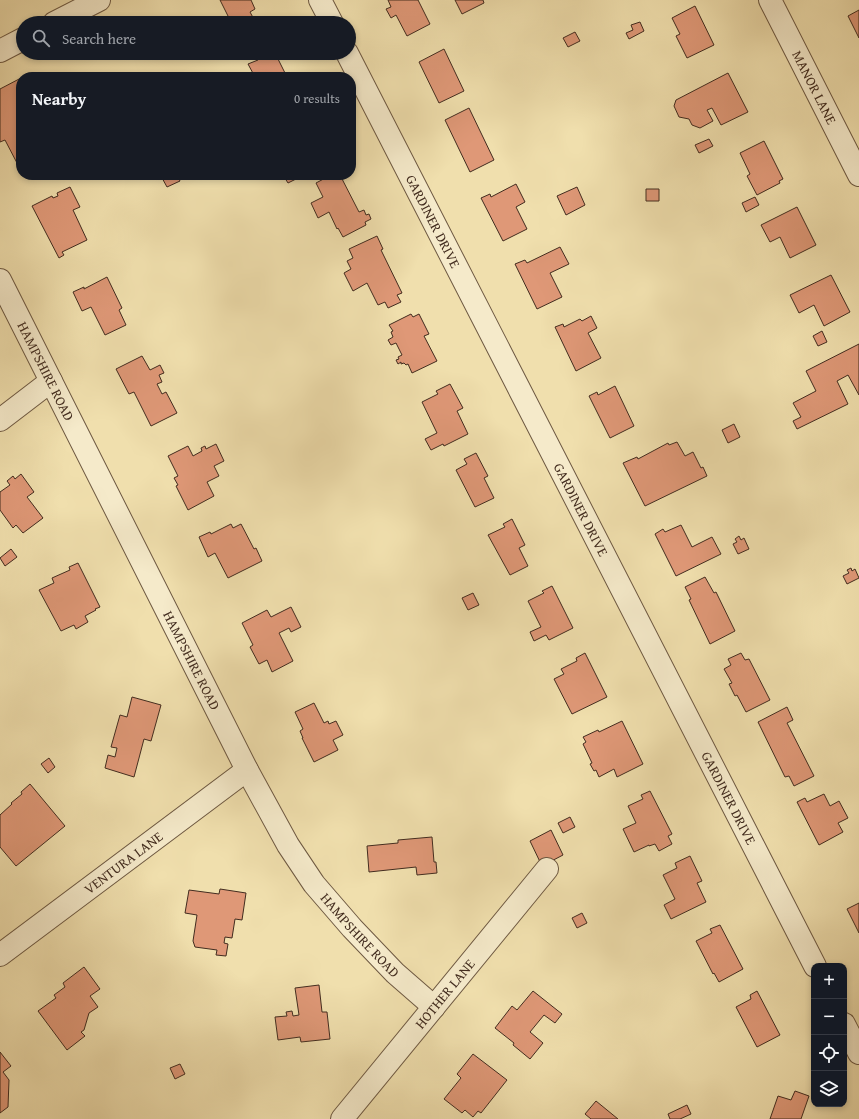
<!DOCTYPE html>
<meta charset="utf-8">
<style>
:root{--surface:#171b24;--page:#242831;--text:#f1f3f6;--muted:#9ea1a6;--line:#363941}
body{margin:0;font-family:"Gentium Book Plus",serif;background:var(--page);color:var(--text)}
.controls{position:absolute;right:12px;bottom:12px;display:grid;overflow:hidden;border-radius:8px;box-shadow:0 2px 6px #0003}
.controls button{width:36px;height:36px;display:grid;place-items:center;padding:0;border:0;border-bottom:1px solid var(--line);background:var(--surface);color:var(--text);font:20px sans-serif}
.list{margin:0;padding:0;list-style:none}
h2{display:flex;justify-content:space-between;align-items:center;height:52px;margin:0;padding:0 16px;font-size:17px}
h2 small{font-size:13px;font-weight:400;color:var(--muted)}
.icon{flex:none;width:22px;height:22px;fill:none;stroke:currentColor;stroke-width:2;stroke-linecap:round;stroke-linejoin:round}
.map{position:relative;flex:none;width:859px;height:1119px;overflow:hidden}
.search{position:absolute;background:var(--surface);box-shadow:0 2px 6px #0003;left:16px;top:16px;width:340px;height:44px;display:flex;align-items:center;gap:10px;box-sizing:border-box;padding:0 14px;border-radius:22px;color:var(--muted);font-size:15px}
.panel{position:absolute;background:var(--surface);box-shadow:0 2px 6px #0003;left:16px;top:72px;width:340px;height:108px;border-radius:16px}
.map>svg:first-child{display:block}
</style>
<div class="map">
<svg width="859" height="1119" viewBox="0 0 859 1119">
<rect width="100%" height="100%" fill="#f0dfad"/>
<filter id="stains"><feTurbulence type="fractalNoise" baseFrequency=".005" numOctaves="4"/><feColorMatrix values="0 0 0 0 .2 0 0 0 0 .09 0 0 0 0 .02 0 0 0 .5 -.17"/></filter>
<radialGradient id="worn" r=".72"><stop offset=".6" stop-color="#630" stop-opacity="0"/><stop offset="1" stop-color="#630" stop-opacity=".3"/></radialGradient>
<path fill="#df9877" stroke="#422c1f" d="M220 0H251L255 9 250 12 256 23H225L230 20Z
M388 0H418L430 24 407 36 396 15 391 18 386 9 391 7Z
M455 0H483L484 3 462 14Z
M695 6 714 45 687 58 676 36 680 34 672 18Z
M859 10V38L848 16Z
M640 22 644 31 629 39 626 33 633 30 631 25Z
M575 32 580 41 568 47 563 38Z
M444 49 464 91 439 103 419 62Z
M255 53H275L286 75 283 77H255L248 64 258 60Z
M728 73 748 112 721 125 712 108 707 110 713 121 700 128 692 125 689 119 679 117 674 106 676 100Z
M21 78V160L17 163 5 140 0 142V89Z
M469 108 494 160 470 172 445 120Z
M709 139 713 146 699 153 695 145Z
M764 141 783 179 779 181 780 183 757 195 747 176 750 174 740 153Z
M162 175H182L183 176 179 179 180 181 167 187 161 176Z
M283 175H304L288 183Z
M331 175H340L359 212 364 210 366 215 369 214 371 219 365 222 366 225 343 237 338 228 337 229 329 212 318 218 311 203 323 197 316 183Z
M516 184 525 202 516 207 527 229 503 241 481 198 490 194 491 197Z
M70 187 80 207 73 210 87 240 62 252 64 255 59 258 32 206 52 196 53 198 58 196 57 193Z
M577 187 585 205 566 215 557 196Z
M646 189H659V201H646Z
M755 197 759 205 746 212 742 203Z
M797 207 816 245 790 258 780 237 770 242 761 225Z
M377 236 383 249 381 250 402 293 397 295 401 302 388 308 385 302 378 305 367 283 353 291 344 273 351 269 347 261 353 258 349 249Z
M560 247 569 264 550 273 562 297 537 309 515 264 525 260 527 263Z
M831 275 850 312 824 326 814 305 799 313 790 295Z
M107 277 122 308 119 310 126 325 105 335 91 307 82 311 73 292 84 287V289Z
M411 314 413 317 419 314 429 334 424 336 437 361 412 373 408 364 406 365 404 363 401 364V362L398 364 396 360 399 359 398 357 402 355 396 343 391 345 388 340 393 337 391 332 393 331 389 325Z
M591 316 597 328 588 333 601 358 576 371 555 327 563 324 564 327 580 319 582 321Z
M822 331 827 342 818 346 813 336Z
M859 344V395L848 375 837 381 848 404 797 429 793 421 801 417 793 403 816 391 806 371Z
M142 356 150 370 160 365 164 373 159 375 162 382 157 384 162 394 166 392 177 413 151 426 134 392 129 394 116 369Z
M450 384 463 408 457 411 468 434 444 446 443 444 431 450 425 439 437 433 422 402 438 394 436 391Z
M615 386 634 426 610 438 589 396 597 392 598 395Z
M734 424 740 437 728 443 722 430Z
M677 442 685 456 693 452 701 468 703 467 707 476 645 506 623 463 637 457 638 459 668 443 669 445Z
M216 444 224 461 214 466 219 476 207 482 214 496 188 510 176 486 178 485 174 478 178 476 168 456 188 446 193 456 202 451 201 448 205 446 206 449Z
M476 453 488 476 484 478 494 498 475 507 456 470 467 464 464 459Z
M21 474 34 492 27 497 43 518 23 533 16 525 13 528 0 510V492L10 485 7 481 13 476 15 479Z
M512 519 525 545 519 548 528 566 510 575 488 535 505 527 503 524Z
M231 524 233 528 241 524 254 549 256 548 262 561 228 578 215 553 208 557 199 537 210 532 211 534Z
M681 525 692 547 712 537 721 554 676 576 655 534 663 529 665 532Z
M739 536 741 540 744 538 749 549 738 554 733 544 737 542 735 539Z
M11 549 17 557 5 566 0 558Z
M78 563 100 607 95 609 96 610 85 616 88 622 76 629 74 625 61 631 39 590 54 583 52 578 70 570 69 567Z
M851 568 852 571 855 569 859 578 847 584 843 576 849 573 847 570Z
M705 577 714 593 716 592 735 631 710 644 689 600 691 599 685 587Z
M552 586 573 628 549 640 546 635 534 641 530 632 541 627 528 601 544 593 542 591Z
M473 593 479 605 468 610 462 598Z
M291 607 301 627 291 632 289 628 279 633 293 661 272 672 267 660 259 664 250 647 253 645 242 623 267 610 271 617Z
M585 653 607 697 572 714 554 679 564 674 561 669 577 661 576 658Z
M741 653 745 660 749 659 770 700 746 712 737 695 735 696 729 684 732 683 724 669 731 665 728 659Z
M132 697 161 705 151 741 144 739 134 777 105 768 108 755 115 757 117 748 111 747 120 715 127 717Z
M314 703 324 723 328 721 329 724 336 721 343 735 333 740 338 750 314 762 302 738H303L300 731 303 729 295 712Z
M787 707 793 720 787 723 814 776 794 786 789 776 785 777 758 722Z
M622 721 643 764 617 777 614 769 599 777 596 770 594 771 590 764 592 763 583 744 586 742 583 737 598 730 599 732Z
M49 758 55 767 48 773 41 764Z
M30 784 65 826 16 866 0 847V815L12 804 11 803 22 794 21 792Z
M650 791 672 834 668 836 672 844 659 851 655 844 649 846V845L634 852 623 829 636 823 628 806 643 799 641 795Z
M824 794 830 806 839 801 848 818 838 823 843 832 819 845 797 802 805 798 807 802Z
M570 817 575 827 563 833 558 823Z
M551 830 563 855 542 866 530 841Z
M432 837 434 862H436L437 873 417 875 416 867 369 872 367 846 398 843V840Z
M690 856 702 881 697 883 706 902 671 919 664 905 675 899 663 875 677 868 675 863Z
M220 889 246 893 242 920 235 919 232 938 225 937 224 943 228 944 226 956 216 955 217 950 195 947 193 941 197 915 185 913 189 890 219 894Z
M859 903V933L847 909Z
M582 913 587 923 577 928 572 918Z
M720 925 743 969 719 982 714 973 713 974 696 941 712 933 710 929Z
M84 967 100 989 90 996 98 1007 89 1013 84 1030 81 1032 85 1036 67 1050 38 1011 56 998 54 995 65 987 63 983Z
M319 985 322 1012H327L330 1039 301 1042 300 1037 278 1040 275 1017 287 1016 286 1012 292 1011 293 1016 299 1015 295 988Z
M533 991 562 1014 555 1023 544 1015 530 1032 543 1043 530 1059 513 1045 514 1043 495 1028 512 1006 517 1010Z
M757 991 780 1035 757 1047 736 1007 751 999 750 995Z
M0 1052 11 1066 3 1072 9 1080 8 1107 0 1113Z
M473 1054 507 1080 481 1113 478 1111 473 1117 465 1110 462 1113 444 1099 461 1078 457 1074Z
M180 1064 185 1074 175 1079 170 1068Z
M795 1091 809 1096 801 1119H770L778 1096 791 1100Z
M596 1101 618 1119H591L585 1114Z
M687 1105 691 1114 680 1119H670L668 1114Z"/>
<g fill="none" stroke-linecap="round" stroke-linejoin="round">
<defs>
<g id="street">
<path d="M320 0 332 23"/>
<path id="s1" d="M770 0 859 175"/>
<path d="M54 23 99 0"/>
<path d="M0 51 23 39"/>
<path id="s2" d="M347 53 815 966"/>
<path id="s3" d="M0 280 247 770 288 845 314 884 352 928 395 973 434 1007"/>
<path d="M0 420 51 381"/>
<path id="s4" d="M0 955 247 770"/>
<path d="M844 1024 859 1053"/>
<path id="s5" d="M342 1119 547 869"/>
</g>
</defs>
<use href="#street" stroke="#6e5942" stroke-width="24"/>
<use href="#street" stroke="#f5eaca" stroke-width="22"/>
</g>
<g text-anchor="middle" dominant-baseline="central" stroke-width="4" stroke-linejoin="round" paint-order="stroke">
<g font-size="14" fill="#422c1f" stroke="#f5eaca">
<text stroke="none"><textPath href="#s1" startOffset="98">MANOR LANE</textPath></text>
<text stroke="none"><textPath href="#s2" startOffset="189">GARDINER DRIVE</textPath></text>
<text stroke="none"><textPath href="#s3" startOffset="102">HAMPSHIRE ROAD</textPath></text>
<text stroke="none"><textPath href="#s2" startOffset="513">GARDINER DRIVE</textPath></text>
<text stroke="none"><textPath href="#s3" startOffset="426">HAMPSHIRE ROAD</textPath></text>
<text stroke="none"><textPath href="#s2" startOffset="837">GARDINER DRIVE</textPath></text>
<text stroke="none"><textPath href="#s4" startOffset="154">VENTURA LANE</textPath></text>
<text stroke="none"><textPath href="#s3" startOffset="750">HAMPSHIRE ROAD</textPath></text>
<text stroke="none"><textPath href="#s5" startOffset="162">HOTHER LANE</textPath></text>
</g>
</g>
<rect width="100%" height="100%" filter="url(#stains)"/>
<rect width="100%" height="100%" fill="url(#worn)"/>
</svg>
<div class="controls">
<button>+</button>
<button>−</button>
<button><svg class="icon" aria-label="locate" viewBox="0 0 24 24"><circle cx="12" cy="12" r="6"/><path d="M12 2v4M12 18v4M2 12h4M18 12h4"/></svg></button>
<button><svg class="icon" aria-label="layers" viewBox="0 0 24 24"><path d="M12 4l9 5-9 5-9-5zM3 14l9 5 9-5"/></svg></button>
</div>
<div class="search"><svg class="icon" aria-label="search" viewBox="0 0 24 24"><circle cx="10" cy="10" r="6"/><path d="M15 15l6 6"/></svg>Search here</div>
<section class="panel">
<h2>Nearby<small>0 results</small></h2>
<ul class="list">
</ul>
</section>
</div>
